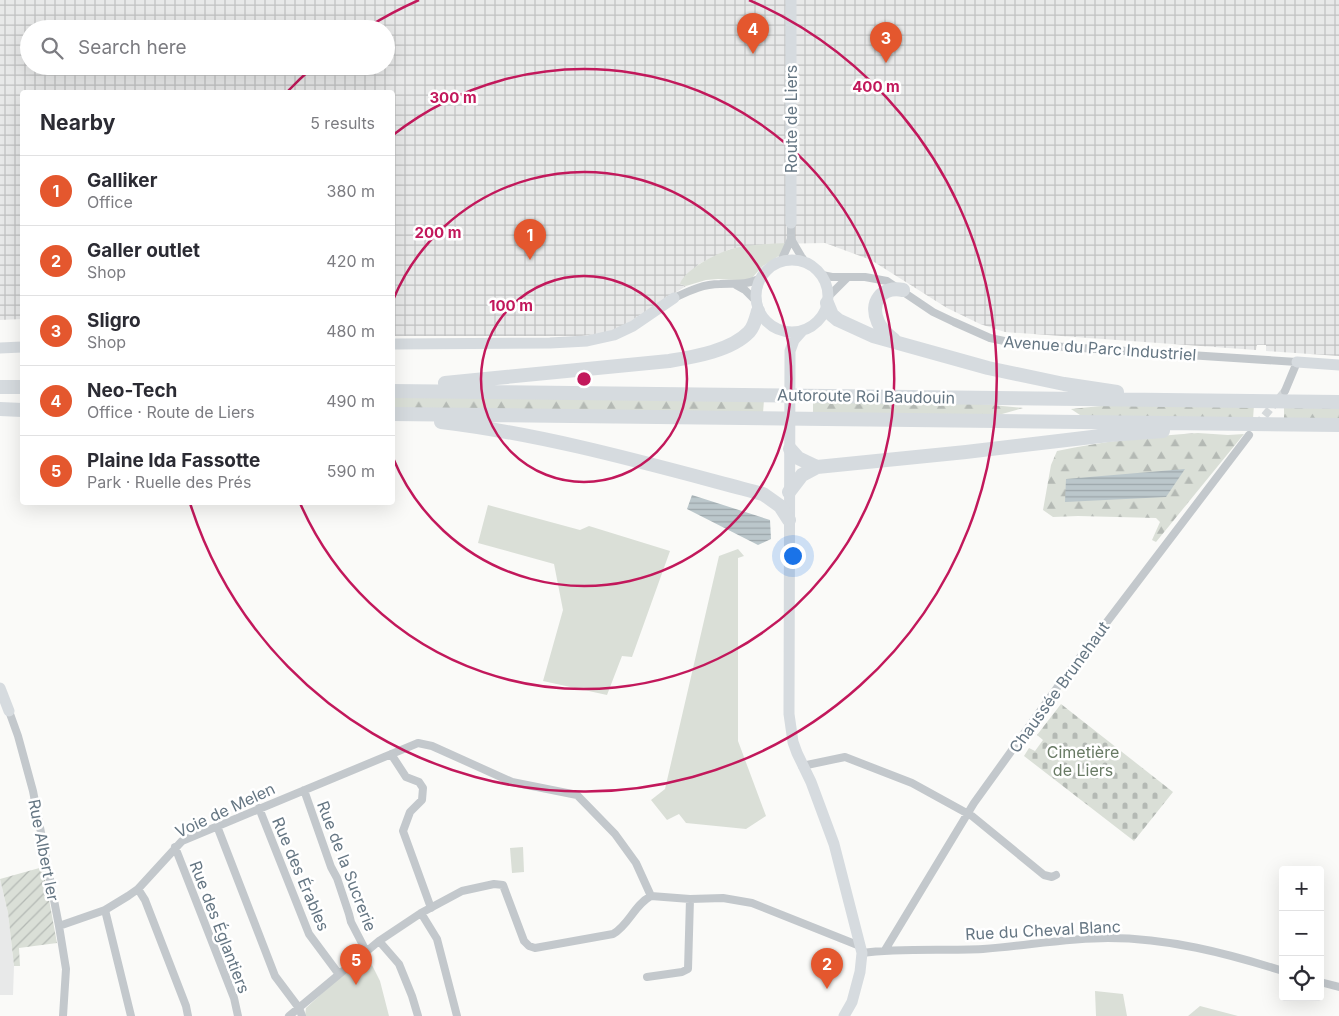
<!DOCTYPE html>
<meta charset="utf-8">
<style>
:root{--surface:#fff;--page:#f2f2f3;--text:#2b2b33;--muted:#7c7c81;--line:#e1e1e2;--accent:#e4572e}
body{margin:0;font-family:Inter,sans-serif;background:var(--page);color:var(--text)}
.controls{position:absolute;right:15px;bottom:15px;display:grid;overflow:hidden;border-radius:5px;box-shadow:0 5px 20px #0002}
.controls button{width:45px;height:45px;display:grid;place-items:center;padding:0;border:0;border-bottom:1px solid var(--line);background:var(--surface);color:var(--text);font:25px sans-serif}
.you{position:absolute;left:792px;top:555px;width:18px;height:18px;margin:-12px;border:4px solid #fff;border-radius:50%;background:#1a73e8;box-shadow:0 0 0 8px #1a73e833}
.badge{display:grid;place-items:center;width:32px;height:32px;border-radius:50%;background:var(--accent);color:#fff;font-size:16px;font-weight:700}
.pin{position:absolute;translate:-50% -41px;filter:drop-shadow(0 1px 2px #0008)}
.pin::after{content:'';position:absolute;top:26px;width:18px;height:15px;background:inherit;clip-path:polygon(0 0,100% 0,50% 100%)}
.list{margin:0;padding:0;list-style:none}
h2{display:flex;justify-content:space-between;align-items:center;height:65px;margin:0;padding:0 20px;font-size:21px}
h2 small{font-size:16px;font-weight:400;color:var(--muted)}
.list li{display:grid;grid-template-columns:32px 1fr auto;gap:15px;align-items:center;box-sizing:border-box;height:70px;padding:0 20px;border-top:1px solid var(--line)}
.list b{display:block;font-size:19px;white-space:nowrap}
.list p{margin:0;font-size:16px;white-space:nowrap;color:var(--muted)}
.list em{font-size:16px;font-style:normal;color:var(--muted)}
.icon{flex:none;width:28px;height:28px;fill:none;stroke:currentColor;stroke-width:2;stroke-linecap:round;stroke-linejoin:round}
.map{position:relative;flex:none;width:1339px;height:1016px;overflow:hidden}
.search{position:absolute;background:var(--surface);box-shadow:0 5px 20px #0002;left:20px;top:20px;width:375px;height:55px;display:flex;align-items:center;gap:12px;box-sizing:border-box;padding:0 18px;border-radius:28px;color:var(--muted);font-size:19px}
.panel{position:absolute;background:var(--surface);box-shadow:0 5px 20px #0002;left:20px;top:90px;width:375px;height:415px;border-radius:5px}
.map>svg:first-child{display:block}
</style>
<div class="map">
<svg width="1339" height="1016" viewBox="0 0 1339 1016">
<defs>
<pattern id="industrial-grid" width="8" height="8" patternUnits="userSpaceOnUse" patternTransform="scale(1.25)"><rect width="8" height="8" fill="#e8e9e9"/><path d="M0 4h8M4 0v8" fill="none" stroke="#c0c1c2"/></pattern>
<pattern id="forest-firs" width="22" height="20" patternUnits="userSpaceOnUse" patternTransform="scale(1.25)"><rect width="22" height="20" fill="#dadfd7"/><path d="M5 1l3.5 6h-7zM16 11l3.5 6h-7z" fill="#b4b9b4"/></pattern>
<pattern id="cemetery-stones" width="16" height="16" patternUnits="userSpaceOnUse" patternTransform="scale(1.25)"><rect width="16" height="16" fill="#dadfd7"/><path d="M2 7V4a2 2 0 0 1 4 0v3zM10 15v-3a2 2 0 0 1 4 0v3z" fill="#b4b9b4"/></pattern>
<pattern id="garden-furrows" width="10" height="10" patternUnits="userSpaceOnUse" patternTransform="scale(1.25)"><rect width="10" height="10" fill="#dadfd7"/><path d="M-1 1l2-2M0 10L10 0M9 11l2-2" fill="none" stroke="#b4b9b4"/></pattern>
<pattern id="water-rules" width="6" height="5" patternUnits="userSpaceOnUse" patternTransform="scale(1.25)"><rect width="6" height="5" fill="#bbc7cb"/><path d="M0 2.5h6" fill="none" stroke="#9ca6aa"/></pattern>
</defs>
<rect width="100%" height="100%" fill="#fafaf8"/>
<path fill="#e8e9e9" d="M0 879 8 913 14 966 13 995H0Z"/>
<path fill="url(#industrial-grid)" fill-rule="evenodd" d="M0 0H1339V356L1266 351V345H1257L1256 350 1005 332 980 324 947 308 871 260 825 243 771 244 730 249 699 264 680 284 686 286 615 331 582 336H393L392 92H22V319L0 320ZM29 29H386V66H29Z"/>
<path fill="#dadfd7" d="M787 243 782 254 763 266 751 279 742 282 735 280 718 279 706 280 686 286 680 284C684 270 717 253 731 249 748 244 769 244 787 243Z
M488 505 580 530 589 526 670 551 632 657 622 656 607 695 543 681 563 610 554 564 478 543Z
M738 549 744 556 738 558V741L766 816 746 829 686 823 679 814 667 820 651 800 665 789 719 556Z
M523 847 524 872 512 873 510 848Z
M366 953 380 981 389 1016H305L306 1008Z
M1095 991 1123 994 1127 1016H1096Z
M1200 1006 1238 1016H1188Z"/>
<path fill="url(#forest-firs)" d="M393 397 764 400 763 413 393 409Z
M813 400 971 403 1023 408 995 416 813 414Z
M1111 405H1254L1253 419 1083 417 1071 409Z
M1284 406H1339V420H1284Z
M1198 433 1228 435 1244 434 1156 542 1152 540 1160 522 1156 518 1078 516 1053 517 1043 510 1051 465 1057 451C1104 441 1150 436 1198 433Z"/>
<path fill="url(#cemetery-stones)" d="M1061 704 1173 792 1134 841 1024 756 1029 748 1035 751 1043 740 1037 735Z"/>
<path fill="url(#garden-furrows)" d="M43 867 57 943 19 948 20 966H14L8 913 0 879Z"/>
<path fill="url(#water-rules)" d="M1185 469 1166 497 1065 502 1066 479Z
M692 495 770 520 771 539 758 545 687 509Z"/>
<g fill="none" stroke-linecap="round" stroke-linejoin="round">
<path stroke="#d5d9db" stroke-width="8" stroke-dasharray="8 4" stroke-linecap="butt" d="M1257 425 1285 391"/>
<path stroke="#c3c8cc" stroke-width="8" d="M791 239 801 256 806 263
M781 261 791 239V223
M822 275 832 277H865L887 281 933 312 954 322 990 338 1019 344 1297 362 1285 391
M736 285 745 290 755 300
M828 297 847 278
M674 298C689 291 703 284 720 284 738 283 742 286 759 279
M9 711 18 736 33 791 59 926 66 969 63 1016
M391 754 406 777 419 782 423 788 422 800 410 812 403 831 431 908
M802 766 845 757 912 783 972 816 1044 875 1052 877 1056 875
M304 790 331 867 337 878 349 914 351 922 366 951
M259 808 309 934 338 973
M217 826 275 976 299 1008 302 1016
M175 847 234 998 238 1016
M138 889 145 900 186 1006 188 1016
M105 910 131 1016
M421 913 437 939 457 1016
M59 926 105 910 128 896 138 889 182 841 418 743 432 746 512 782 577 795 615 834 636 863 651 896 690 899 723 898 752 903 860 946
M379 941 399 964 412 996 418 1016
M885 950 974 803 1059 685 1249 435
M862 953C902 948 943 951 983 949 1025 946 1066 938 1108 938 1168 938 1226 953 1283 971
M647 977 682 972 688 969 690 899
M1320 982 1339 987
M289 1016 379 941 421 913 462 891 494 884 503 885 524 941 529 946 535 948 613 934C629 925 634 905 651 896"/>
<path stroke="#d6dbdf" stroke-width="11" d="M791 0V223
M756 296a36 36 0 1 1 72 0a36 36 0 1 1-72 0Z
M802 331 794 340 790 351 789 714 793 742 797 753 811 782 834 844 862 953 860 972 852 1002 844 1016
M392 344 550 343 587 341 614 335 633 326 674 298
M0 348 22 347
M1297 362 1339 365
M0 688 9 711"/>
<path stroke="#d6dbdf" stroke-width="14" d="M827 303 832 315 838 320 873 336 988 368 1064 384 1117 392
M894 340C888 335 881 330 878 322 869 302 882 286 903 290
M445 383 669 361C693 357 731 351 749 332 754 327 756 318 758 311
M0 387H22
M392 391 1339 402
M0 409 22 410
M392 414 1339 425
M441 422C550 435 656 466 763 494L780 506 789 520
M790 449 798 458 817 467
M789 492 802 475 817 467 966 452 1109 435 1163 431"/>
</g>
<g fill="none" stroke="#c2185b" stroke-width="2.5">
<circle cx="584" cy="379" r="103"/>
<path d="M393 300A207 207 0 1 1 393 458"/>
<path d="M393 135A310 310 0 1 1 300 503"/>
<path d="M287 92A413 413 0 0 1 313 67M368 27A413 413 0 0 1 419 0M749 0A413 413 0 1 1 190 503"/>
</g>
<g text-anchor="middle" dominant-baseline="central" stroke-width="5" stroke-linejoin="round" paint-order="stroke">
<g font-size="16" fill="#657683" stroke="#fff">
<text transform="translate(791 119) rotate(-90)">Route de Liers</text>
<text transform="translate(1100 348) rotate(4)">Avenue du Parc Industriel</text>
<text transform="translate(866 396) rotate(1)">Autoroute Roi Baudouin</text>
<text transform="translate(1059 687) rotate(-54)">Chaussée Brunehaut</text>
<text transform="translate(225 810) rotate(-25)">Voie de Melen</text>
<text transform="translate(44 850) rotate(79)">Rue Albert Ier</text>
<text transform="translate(347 866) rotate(69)">Rue de la Sucrerie</text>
<text transform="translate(301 874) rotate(67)">Rue des Érables</text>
<text transform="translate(220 927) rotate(69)">Rue des Églantiers</text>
<text transform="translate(1043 930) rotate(-3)">Rue du Cheval Blanc</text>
</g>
<g font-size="16" fill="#687a64" stroke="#fff">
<text x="1083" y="752">Cimetière<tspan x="1083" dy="18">de Liers</tspan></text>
</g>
</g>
<circle cx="584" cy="379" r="8" fill="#c2185b" stroke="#fff" stroke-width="2.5"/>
<g font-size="15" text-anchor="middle" font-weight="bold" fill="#c2185b" stroke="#fff" stroke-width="5" stroke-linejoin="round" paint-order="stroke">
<text x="876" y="92">400 m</text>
<text x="453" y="103">300 m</text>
<text x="438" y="238">200 m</text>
<text x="511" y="311">100 m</text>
</g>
</svg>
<div class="controls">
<button>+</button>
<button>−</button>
<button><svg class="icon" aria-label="locate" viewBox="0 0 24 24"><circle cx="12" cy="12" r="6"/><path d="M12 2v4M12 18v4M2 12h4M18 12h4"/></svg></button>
</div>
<div class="you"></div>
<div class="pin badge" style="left:530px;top:260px">1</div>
<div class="pin badge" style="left:827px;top:989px">2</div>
<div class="pin badge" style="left:886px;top:63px">3</div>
<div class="pin badge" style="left:753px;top:54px">4</div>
<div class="pin badge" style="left:356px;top:985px">5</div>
<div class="search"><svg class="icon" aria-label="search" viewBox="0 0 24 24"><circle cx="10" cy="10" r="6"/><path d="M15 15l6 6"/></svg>Search here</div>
<section class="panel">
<h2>Nearby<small>5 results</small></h2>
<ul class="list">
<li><span class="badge">1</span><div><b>Galliker</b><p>Office</p></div><em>380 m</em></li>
<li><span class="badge">2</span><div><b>Galler outlet</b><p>Shop</p></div><em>420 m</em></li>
<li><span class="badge">3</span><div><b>Sligro</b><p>Shop</p></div><em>480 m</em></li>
<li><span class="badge">4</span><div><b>Neo-Tech</b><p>Office · Route de Liers</p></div><em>490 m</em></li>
<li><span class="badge">5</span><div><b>Plaine Ida Fassotte</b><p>Park · Ruelle des Prés</p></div><em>590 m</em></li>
</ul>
</section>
</div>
